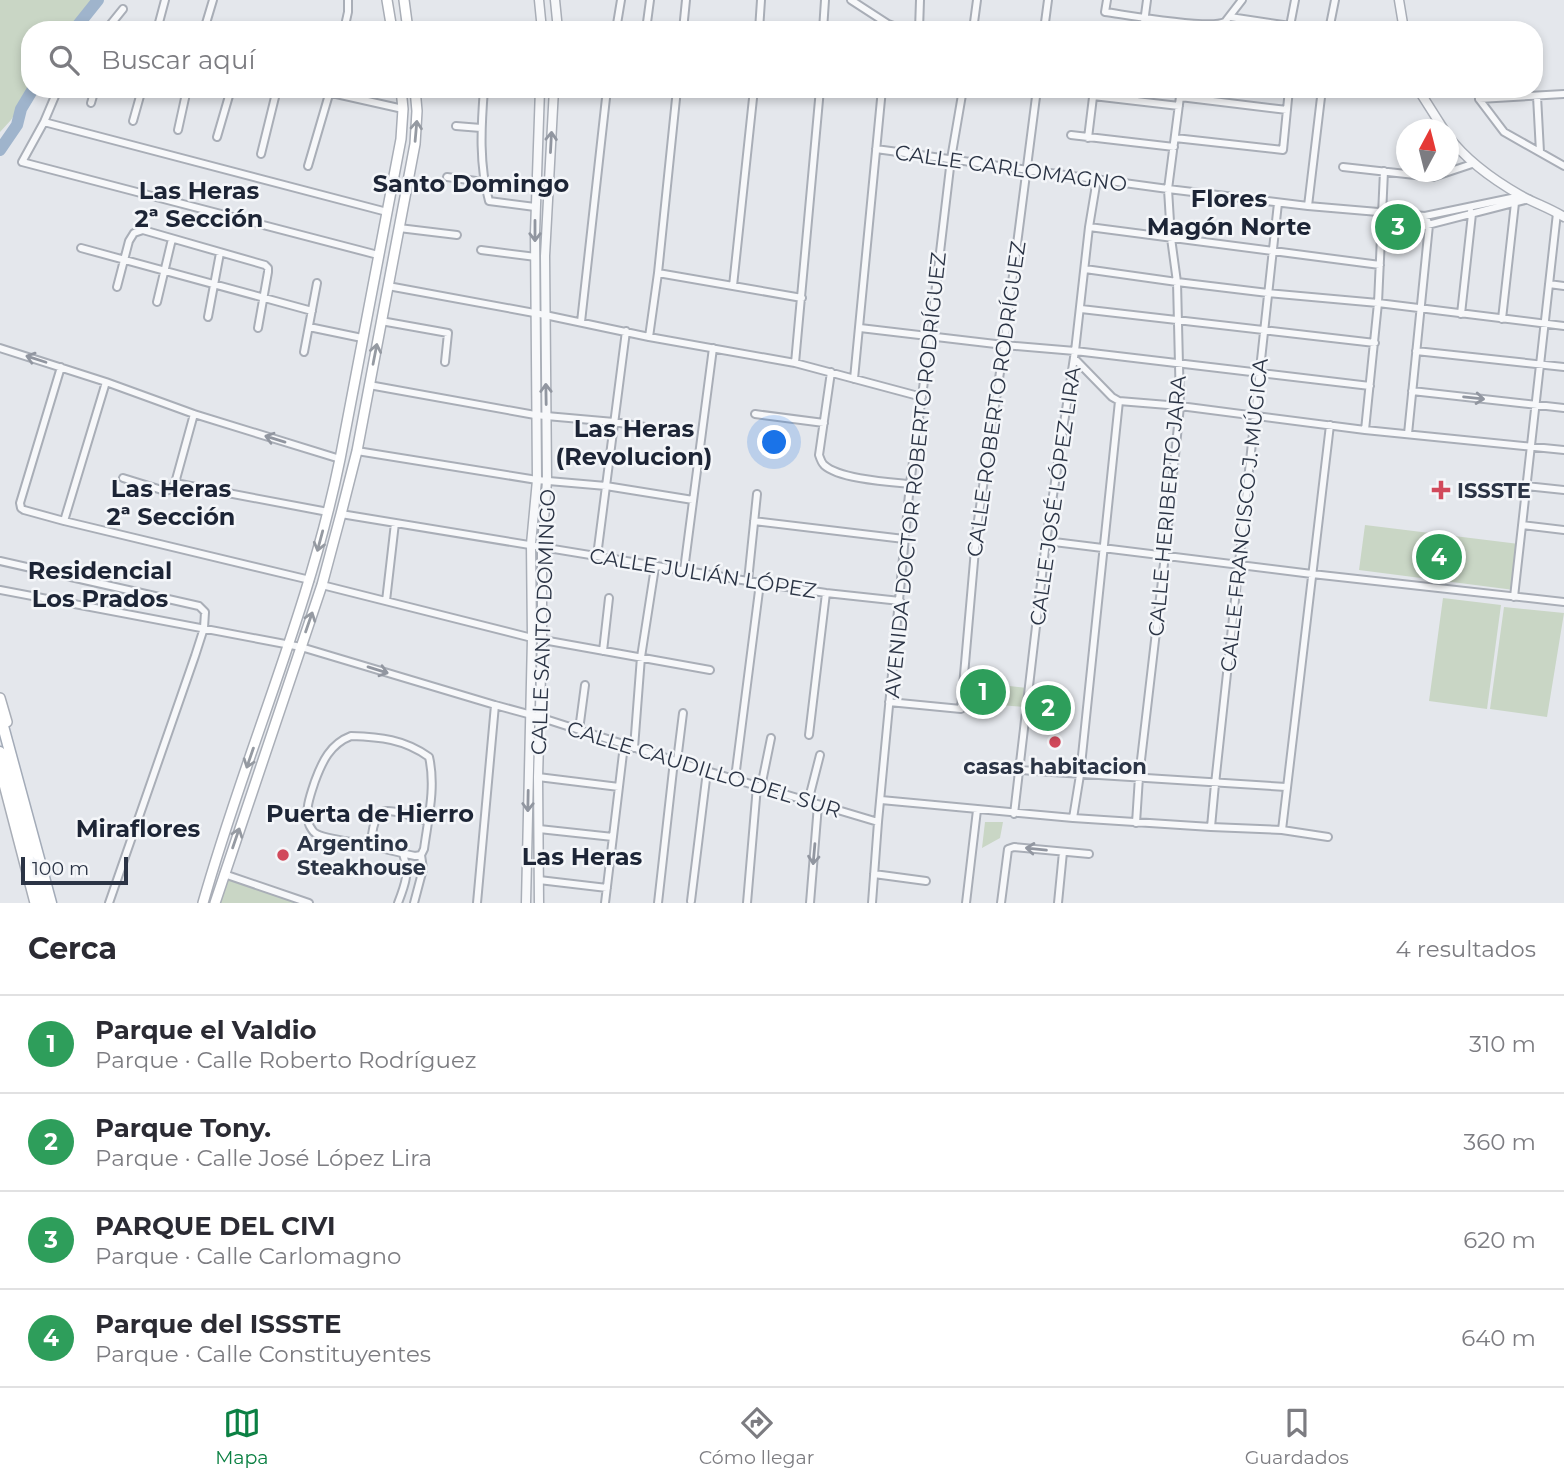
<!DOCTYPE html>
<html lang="es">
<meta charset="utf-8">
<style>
:root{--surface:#fff;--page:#f2f2f3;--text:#2b2b33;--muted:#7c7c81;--line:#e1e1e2;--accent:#0b8043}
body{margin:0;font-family:Montserrat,sans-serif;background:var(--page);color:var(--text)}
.compass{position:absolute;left:1396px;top:119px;width:63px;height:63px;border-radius:50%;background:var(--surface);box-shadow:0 4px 10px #0003;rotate:7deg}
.scale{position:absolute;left:21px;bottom:18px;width:107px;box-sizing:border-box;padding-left:7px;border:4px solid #2b3445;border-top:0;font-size:19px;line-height:24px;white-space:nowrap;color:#2b3445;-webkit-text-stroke:5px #f4f6f9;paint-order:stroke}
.you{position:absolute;left:775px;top:443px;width:24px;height:24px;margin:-18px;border:5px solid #fff;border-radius:50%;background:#1a73e8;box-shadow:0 0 0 10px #1a73e833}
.badge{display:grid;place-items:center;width:46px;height:46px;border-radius:50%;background:var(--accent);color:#fff;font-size:23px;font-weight:700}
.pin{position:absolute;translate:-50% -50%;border:4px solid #fff;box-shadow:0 2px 7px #0006}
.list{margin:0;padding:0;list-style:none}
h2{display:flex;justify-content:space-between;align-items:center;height:91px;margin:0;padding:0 28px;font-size:30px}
h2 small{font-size:23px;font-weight:400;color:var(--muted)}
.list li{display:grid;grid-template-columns:46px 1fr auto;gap:21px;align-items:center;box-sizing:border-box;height:98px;padding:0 28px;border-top:2px solid var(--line)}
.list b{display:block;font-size:26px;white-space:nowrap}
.list p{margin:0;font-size:23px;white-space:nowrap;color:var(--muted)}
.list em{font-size:23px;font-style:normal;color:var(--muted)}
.icon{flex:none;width:38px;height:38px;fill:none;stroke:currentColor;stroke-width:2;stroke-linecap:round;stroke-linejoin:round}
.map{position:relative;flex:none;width:1564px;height:903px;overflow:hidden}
.search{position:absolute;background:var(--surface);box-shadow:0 4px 10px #0003;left:21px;right:21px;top:21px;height:77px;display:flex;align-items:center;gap:18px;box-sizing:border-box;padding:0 24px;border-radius:28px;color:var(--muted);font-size:26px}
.sheet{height:483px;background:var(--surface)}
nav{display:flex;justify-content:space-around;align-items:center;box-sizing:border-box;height:98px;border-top:2px solid var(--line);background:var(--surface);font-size:19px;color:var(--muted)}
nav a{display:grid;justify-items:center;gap:4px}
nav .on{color:var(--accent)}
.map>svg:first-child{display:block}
</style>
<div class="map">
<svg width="1564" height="903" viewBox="0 0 1564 903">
<rect width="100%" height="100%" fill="#e4e7ec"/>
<path fill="#c9d6c5" d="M0 0H92L72 30H30V89H31L11 120 0 132Z
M1365 525 1519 544 1514 590 1359 570Z
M1443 598 1501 605 1487 709 1429 701Z
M1504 607 1564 613 1547 717 1490 709Z
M974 683 995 684 993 702 972 701Z
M1001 685 1027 688 1024 707 999 705Z
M1036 697 1062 699 1059 719 1033 716Z
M985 822H1003L1000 838 982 848Z
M228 880 297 903H219Z"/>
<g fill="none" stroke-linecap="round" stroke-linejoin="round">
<path stroke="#9fb4cc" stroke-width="12" d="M74 30 98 0
M0 150 17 125 21 109 33 89"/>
<defs>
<path id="minor" d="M851 0 888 24 904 30
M1107 0 1105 12C1127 15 1209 30 1225 22
M1230 17 1290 26 1317 27 1330 25 1367 30
M1330 25 1335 0
M1290 26 1295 0
M106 30 123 9
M157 30 165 0
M204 30 213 0
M248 30 249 27
M293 30V29
M344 30 348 12V0
M616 30 621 0
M646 30 650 0
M683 30 686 0
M759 30 761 0
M823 30 825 0
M919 30 920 0
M973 30 977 0
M1044 30 1048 0
M1143 30 1147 0
M1224 30 1225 22 1242 0
M58 89 44 122 22 162 378 255
M314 89 403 109
M484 89C481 127 479 165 489 201L535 207
M1093 96 1179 106
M1537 96 1540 152
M1180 97 1287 110
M1479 99 1504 132 1564 166
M1479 99 1564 94
M1135 101 1136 89
M91 103 95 89
M133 121 142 89
M44 122 387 212
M456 126 481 128
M178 130 187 89
M1071 135 1174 147
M217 137 231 89
M1088 138 1094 89
M1175 138 1283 150 1289 89
M876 149 1168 189 1308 206 1425 216 1521 196
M261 154 277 89
M308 166 330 91
M1343 167 1433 177 1472 164
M447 177 483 182
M1308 206 1322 89
M1089 227 1380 265
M399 228 457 235
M1381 237 1529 199
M81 248 312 311
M481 250 536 257
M1085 269 1177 282 1268 293 1378 303 1564 326
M658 273 802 298
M1549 284 1564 286
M388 286 545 315 649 337 795 363 922 397
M733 286 754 89
M117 287 129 241 134 233 143 230 265 265 268 268V272L258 328
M157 302 172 239
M1081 309 1375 343
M1461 314 1472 214 1471 212
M208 317 220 253
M1502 319 1515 203
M381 321 448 333 445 362
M581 322 607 89
M309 327 362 338
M860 328 1004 345 1075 351 1370 386
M649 337 658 273 677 89
M0 348 106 382 194 414 340 459
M1416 351 1564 367
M304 352 317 283
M1074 358 1112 397 1119 401 1180 406 1365 430 1564 450
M795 363 820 89
M61 367 20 503 21 508 24 510 64 521 310 580
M831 372 819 455C820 458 822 463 824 465 839 479 889 482 910 484
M854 379 882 89
M369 385 535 415 614 422 663 430
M1412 391 1564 408
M755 414 824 423
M1365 430 1378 303 1384 171
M1408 434 1429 225 1425 216
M357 451 537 480 606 486 693 500
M123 478 165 491 172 489 175 483
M175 483 328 512
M175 483 194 414
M1526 486 1564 490
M341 514 760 583 826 593 900 601
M64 521 106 382
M754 521 904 539
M1522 525 1564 530
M1046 541 1312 574 1564 602
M597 556 626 331
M0 561 199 606 205 612 204 628 195 656 109 903
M684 570 713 348
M748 581 757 494
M322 585 532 638 710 670
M0 590 301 647 495 705 539 717 707 771 878 822
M1514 597 1557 213
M386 601 395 523
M603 651 609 598
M889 702 961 709 977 527 1004 345 1037 89
M579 730 585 685
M809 735 826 593
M351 736C380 737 404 739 429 757 436 787 428 819 424 849L421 855 415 856C399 853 383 848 367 845 355 842 323 839 315 833 313 832 309 825 309 824 304 811 311 793 315 781 322 762 330 744 351 736Z
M634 748 641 657 655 567
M677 761 683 713
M1020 770 1286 787
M538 777 619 787
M735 778 760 583
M761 787 771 738
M881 800 1073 818 1211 827 1282 830 1328 837
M808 802 820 755
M1014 814 1046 541 1075 351 1089 227 1097 179
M1073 818 1080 775 1119 401
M1136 823 1139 777 1165 555 1180 406 1177 282 1171 238 1168 189 1181 89
M1211 827 1215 784 1278 203
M539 829 613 837
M1282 830 1330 425
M372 846C371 836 373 818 382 812 390 808 420 818 428 822
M224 874 309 903
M874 874 926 881
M539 880 607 888
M691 901 707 771
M398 903C405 885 410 872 403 854
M414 903 423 869 421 855
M477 903 495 705
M605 903 624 745
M658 903 674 761
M747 903 757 786
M810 903 818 805
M872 903 878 822 910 484 930 337 951 159 963 89
M966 903 977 810
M1001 903 1008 849 1014 847 1089 854
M1058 903 1063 852"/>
<path id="tertiary" d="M539 0 542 30
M555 0 558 30
M1399 0 1404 30
M1418 89 1444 130
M1448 136C1467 161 1492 179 1520 195 1534 203 1550 208 1564 217
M526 903 532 638 531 544 537 480 535 233 540 89
M539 903 538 777 542 639V546L547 481 545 256 554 89"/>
<path id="secondary" d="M387 0 392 30
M404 0 408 30
M0 698 7 722
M0 769 35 903
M203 903C245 754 309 612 340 459L401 139 403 109 401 89
M215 903 322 585 341 514 357 451 415 144 417 111 415 89"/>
<path id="primary" d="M0 715 51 903
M0 752 43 903"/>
</defs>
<use href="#minor" stroke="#a9aeb7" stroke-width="10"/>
<use href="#tertiary" stroke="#a9aeb7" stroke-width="11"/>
<use href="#secondary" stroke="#a9aeb7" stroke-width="12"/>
<use href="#primary" stroke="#a3abb8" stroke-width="13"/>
<use href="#minor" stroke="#f7f8fa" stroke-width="6"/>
<use href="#tertiary" stroke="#f7f8fa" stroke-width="8"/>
<use href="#secondary" stroke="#fff" stroke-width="9"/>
<use href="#primary" stroke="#fff" stroke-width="10"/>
</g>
<defs><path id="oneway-shaft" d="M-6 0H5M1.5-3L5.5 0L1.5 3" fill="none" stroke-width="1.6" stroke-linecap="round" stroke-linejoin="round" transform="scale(1.75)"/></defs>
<g stroke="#959aa2">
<use href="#oneway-shaft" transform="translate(416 131) rotate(-85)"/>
<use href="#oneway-shaft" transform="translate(375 354) rotate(-79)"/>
<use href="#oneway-shaft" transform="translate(320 541) rotate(105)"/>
<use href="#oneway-shaft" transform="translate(309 622) rotate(-71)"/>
<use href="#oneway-shaft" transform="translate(250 758) rotate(109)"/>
<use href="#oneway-shaft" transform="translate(236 838) rotate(-71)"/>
</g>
<g stroke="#9196a0">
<use href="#oneway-shaft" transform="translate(551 142) rotate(-87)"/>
<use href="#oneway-shaft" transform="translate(535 231) rotate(90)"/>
<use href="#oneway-shaft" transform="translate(36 359) rotate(-162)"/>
<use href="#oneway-shaft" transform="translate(546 394) rotate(-91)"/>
<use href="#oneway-shaft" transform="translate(1474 398) rotate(6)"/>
<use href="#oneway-shaft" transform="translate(275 439) rotate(-163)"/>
<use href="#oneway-shaft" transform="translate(378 670) rotate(17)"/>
<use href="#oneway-shaft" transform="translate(528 801) rotate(91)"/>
<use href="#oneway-shaft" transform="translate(1036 849) rotate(-174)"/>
<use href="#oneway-shaft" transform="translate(814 854) rotate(95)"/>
</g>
<g fill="#d1495b" stroke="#f4f6f9" stroke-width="2.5">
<path d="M1437.5 479.5h7v7h7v7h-7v7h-7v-7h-7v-7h7z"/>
<circle cx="1055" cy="742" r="7"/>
<circle cx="283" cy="855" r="7"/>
</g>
<g text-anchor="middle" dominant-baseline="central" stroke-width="5" stroke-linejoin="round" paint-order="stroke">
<g font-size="21" fill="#2b3445" stroke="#f4f6f9">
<text transform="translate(1011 168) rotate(8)">CALLE CARLOMAGNO</text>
<text transform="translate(996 399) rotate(-82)">CALLE ROBERTO RODRÍGUEZ</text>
<text transform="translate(915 475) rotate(-84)">AVENIDA DOCTOR ROBERTO RODRÍGUEZ</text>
<text transform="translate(1055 496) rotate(-82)">CALLE JOSÉ LÓPEZ LIRA</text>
<text transform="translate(1167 506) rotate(-85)">CALLE HERIBERTO JARA</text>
<text transform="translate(1244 515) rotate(-84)">CALLE FRANCISCO J. MÚGICA</text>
<text transform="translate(703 573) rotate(9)">CALLE JULIÁN LÓPEZ</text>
<text transform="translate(543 622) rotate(-88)">CALLE SANTO DOMINGO</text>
<text transform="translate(704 769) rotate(17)">CALLE CAUDILLO DEL SUR</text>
</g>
<g font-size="21" font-weight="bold" fill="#2b3445" stroke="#f4f6f9" text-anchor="start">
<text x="1457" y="490">ISSSTE</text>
<text x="1055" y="766" text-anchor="middle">casas habitacion</text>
<text x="297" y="843">Argentino<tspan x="297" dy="24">Steakhouse</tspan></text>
</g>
<g font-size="24" font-weight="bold" fill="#1d2536" stroke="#f4f6f9">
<text x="471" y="183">Santo Domingo</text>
<text x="199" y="190">Las Heras<tspan x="199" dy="28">2ª Sección</tspan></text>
<text x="1229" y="198">Flores<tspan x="1229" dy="28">Magón Norte</tspan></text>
<text x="634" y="428">Las Heras<tspan x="634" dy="28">(Revolucion)</tspan></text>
<text x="171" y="488">Las Heras<tspan x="171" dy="28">2ª Sección</tspan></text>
<text x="100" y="570">Residencial<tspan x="100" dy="28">Los Prados</tspan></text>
<text x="370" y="813">Puerta de Hierro</text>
<text x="138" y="828">Miraflores</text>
<text x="582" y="856">Las Heras</text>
</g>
</g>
</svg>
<svg class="compass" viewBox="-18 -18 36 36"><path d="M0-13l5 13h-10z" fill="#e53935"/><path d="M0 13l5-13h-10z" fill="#7c7c81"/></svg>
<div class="scale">100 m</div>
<div class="you"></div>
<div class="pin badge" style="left:983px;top:692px;background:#2e9e5b">1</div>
<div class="pin badge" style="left:1048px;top:708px;background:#2e9e5b">2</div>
<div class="pin badge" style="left:1398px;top:227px;background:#2e9e5b">3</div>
<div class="pin badge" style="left:1439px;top:557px;background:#2e9e5b">4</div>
<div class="search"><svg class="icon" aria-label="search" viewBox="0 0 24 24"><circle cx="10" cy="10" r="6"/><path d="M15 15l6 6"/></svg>Buscar aquí</div>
</div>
<section class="sheet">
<h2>Cerca<small>4 resultados</small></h2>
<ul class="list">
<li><span class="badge" style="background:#2e9e5b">1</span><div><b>Parque el Valdio</b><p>Parque · Calle Roberto Rodríguez</p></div><em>310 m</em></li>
<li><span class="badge" style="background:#2e9e5b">2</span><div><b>Parque Tony.</b><p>Parque · Calle José López Lira</p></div><em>360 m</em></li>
<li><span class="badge" style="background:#2e9e5b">3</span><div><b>PARQUE DEL CIVI</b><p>Parque · Calle Carlomagno</p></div><em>620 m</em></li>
<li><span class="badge" style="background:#2e9e5b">4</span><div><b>Parque del ISSSTE</b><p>Parque · Calle Constituyentes</p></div><em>640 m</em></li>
</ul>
</section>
<nav>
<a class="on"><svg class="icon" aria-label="map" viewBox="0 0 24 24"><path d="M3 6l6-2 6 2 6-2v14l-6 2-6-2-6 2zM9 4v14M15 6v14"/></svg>Mapa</a>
<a><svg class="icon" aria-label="directions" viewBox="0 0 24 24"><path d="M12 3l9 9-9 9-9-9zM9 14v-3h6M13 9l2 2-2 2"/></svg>Cómo llegar</a>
<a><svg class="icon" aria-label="saved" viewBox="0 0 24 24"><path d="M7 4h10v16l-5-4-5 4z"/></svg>Guardados</a>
</nav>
